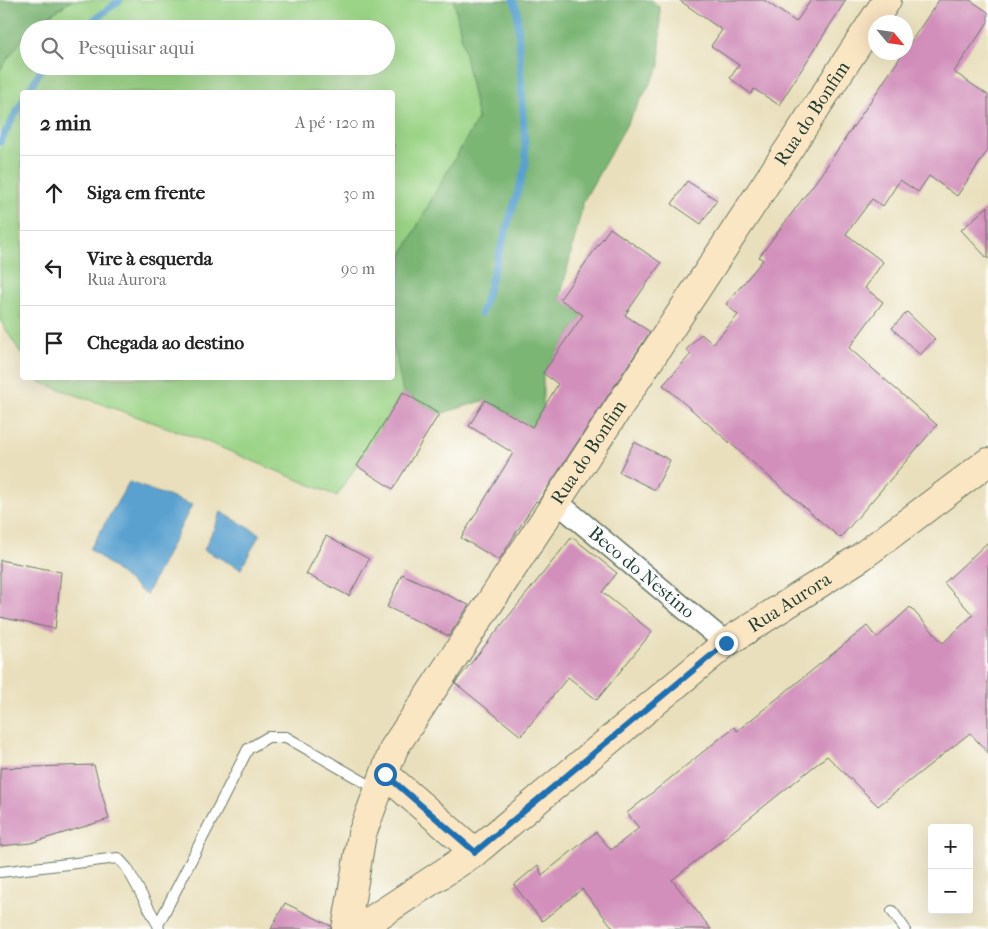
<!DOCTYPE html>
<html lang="pt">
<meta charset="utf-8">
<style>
:root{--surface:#fff;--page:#f2f2f2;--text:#222;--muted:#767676;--line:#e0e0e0}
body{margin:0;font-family:"IM FELL French Canon",serif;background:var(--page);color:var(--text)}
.controls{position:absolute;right:15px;bottom:15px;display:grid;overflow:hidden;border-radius:5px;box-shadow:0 5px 20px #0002}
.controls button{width:45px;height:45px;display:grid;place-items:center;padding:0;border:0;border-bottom:1px solid var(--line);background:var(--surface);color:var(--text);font:25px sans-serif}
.compass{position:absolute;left:868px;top:15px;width:45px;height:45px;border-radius:50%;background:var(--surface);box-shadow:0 5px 20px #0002;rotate:119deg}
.stop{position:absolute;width:15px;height:15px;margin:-11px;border:4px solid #1f6fb2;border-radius:50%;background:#fff}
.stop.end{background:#1f6fb2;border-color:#fff;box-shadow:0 1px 5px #0008}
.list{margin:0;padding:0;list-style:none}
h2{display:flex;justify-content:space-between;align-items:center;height:65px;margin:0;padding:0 20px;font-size:21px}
h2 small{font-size:16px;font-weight:400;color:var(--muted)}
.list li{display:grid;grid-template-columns:32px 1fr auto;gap:15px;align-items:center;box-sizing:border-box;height:75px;padding:0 20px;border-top:1px solid var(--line)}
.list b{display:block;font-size:19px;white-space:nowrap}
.list p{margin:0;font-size:16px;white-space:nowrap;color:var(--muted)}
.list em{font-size:16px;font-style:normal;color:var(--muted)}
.icon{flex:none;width:28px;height:28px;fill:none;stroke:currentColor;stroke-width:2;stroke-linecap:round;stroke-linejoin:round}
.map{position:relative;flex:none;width:988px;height:929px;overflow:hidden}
.search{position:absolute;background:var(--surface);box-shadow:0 5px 20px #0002;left:20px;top:20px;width:375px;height:55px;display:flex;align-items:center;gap:12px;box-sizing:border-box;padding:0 18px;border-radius:28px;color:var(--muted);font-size:19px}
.panel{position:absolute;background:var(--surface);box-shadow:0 5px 20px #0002;left:20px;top:90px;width:375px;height:290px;border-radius:5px}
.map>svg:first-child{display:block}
</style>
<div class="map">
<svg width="988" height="929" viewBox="0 0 988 929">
<rect width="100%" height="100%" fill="#fdfcf7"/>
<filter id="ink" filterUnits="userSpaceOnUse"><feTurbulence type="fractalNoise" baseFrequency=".02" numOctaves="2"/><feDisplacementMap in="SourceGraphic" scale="10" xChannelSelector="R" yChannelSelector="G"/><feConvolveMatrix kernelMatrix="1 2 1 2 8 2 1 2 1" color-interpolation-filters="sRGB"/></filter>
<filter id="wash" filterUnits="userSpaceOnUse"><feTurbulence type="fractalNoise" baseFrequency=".0096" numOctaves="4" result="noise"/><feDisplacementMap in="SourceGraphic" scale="20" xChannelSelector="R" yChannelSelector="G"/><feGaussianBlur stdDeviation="1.12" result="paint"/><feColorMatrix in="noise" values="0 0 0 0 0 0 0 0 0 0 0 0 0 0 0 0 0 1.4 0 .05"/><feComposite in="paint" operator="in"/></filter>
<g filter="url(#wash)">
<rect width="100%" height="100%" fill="#e9dfbc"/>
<path fill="#9bd487" stroke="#5d885e" d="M72 0H454L478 119 436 191 402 255 393 327 392 92H22V355L0 320V70L25 33 29 30V66H386V29H31Z
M393 336 403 392 337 496 205 441 40 382 37 378H392Z"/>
<path fill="#7cb674" stroke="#4e7a54" d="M0 0H72L29 29 0 70Z
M454 0H652L660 8V66L584 200 560 299 583 315 543 373V409L532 427 486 400 439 414 403 392 392 336 402 255 436 191 478 119Z"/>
<path fill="#5aa1d0" stroke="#3c6f82" d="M129 482 192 505 146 595 90 549Z
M221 512 260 534 241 569 204 550Z"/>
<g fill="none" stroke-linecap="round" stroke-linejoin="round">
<path stroke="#5aa1d0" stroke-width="7" d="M82 29 120 0
M28 92 43 66
M0 142 22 102
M481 314 526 164 517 8 513 0"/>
</g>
<g id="blocks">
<path fill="#d28fbb" d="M679 0H764L796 22 811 0H846L779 105 754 89 751 94 730 78 739 65 711 46 722 30Z
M939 0H970L988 12V22L954 72 988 95V150L957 196 929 176 918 192 900 180 883 206 872 199 846 234 883 262 865 288 883 302 849 348 937 425 840 538 663 385 691 354 686 350 701 334 713 344 738 315 726 304 763 260 759 257 822 173Z
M687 181 717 200 701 224 672 204Z
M988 206V259L961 230Z
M610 228 661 263 625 315 650 332 538 502 536 501 499 560 461 538 513 453 469 426 485 400 532 427 558 384 543 373 583 315 560 299Z
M907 312 935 339 920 355 892 328Z
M403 392 439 414 393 489 357 466Z
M634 442 670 460 655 490 619 472Z
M326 536 369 559 349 596 306 574Z
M572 537 617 573 602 592 652 632 597 700 568 677 521 736 455 683Z
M988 542V753L970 733 878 806 827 756 672 880 711 929H614L582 889 542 921 514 885 538 865 542 875 596 832 611 850 639 828 627 813 734 727 737 731 867 626 877 638 910 607 943 643 973 615 944 583Z
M0 560 61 572 55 629 0 617Z
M402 574 469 605 449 636 387 607Z
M94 765 109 819 31 843 0 846V768Z
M285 903 331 926V929H271Z"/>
</g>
</g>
<g filter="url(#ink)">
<use href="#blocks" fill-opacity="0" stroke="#667664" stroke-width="1"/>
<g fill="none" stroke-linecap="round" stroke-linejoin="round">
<defs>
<path id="lane" d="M0 872 118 858 127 868 158 925
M892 911 905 929
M159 929 158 925 248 749 268 737H286L378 790"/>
<g id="street">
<path id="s1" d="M557 502 726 643"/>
</g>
<g id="secondary">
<path d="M385 774 475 852"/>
<path id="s2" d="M346 929 362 834 394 748 887 0"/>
<path id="s3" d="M358 929 475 852 726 643 861 557 988 462"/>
</g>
</defs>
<use href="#lane" stroke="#667664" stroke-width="12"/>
<use href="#street" stroke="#667664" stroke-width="24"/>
<use href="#secondary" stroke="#667664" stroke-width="30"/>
<use href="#lane" stroke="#fff" stroke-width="10"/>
<use href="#street" stroke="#fff" stroke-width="21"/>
<use href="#secondary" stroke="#fbe6c4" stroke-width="28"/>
</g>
</g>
<g fill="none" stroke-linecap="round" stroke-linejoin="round" filter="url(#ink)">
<path stroke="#1f6fb2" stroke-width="6" d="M385 774 475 852 726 643"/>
</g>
<g text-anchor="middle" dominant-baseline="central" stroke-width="4" stroke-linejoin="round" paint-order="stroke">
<g font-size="19" fill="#1f3d34" stroke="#fdfcf7">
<text stroke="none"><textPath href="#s2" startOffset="948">Rua do Bonfim</textPath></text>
<text stroke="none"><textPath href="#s2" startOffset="542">Rua do Bonfim</textPath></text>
<text stroke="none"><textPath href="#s1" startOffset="110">Beco do Nestino</textPath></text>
<text stroke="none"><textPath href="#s3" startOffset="542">Rua Aurora</textPath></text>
</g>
</g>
</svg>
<div class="controls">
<button>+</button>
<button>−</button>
</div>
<svg class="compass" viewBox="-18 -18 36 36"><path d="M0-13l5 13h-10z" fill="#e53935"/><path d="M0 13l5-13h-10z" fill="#767676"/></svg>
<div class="stop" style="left:385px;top:774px"></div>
<div class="stop end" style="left:726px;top:643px"></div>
<div class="search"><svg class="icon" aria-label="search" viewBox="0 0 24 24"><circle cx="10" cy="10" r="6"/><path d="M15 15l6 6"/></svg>Pesquisar aqui</div>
<section class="panel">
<h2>2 min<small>A pé · 120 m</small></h2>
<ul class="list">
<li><svg class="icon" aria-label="ahead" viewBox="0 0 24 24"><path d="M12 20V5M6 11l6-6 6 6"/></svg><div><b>Siga em frente</b></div><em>30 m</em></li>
<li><svg class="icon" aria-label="left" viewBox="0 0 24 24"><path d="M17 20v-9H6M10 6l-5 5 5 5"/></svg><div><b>Vire à esquerda</b><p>Rua Aurora</p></div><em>90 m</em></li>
<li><svg class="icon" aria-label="arrive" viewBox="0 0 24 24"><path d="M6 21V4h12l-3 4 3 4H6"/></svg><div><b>Chegada ao destino</b></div></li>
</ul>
</section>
</div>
